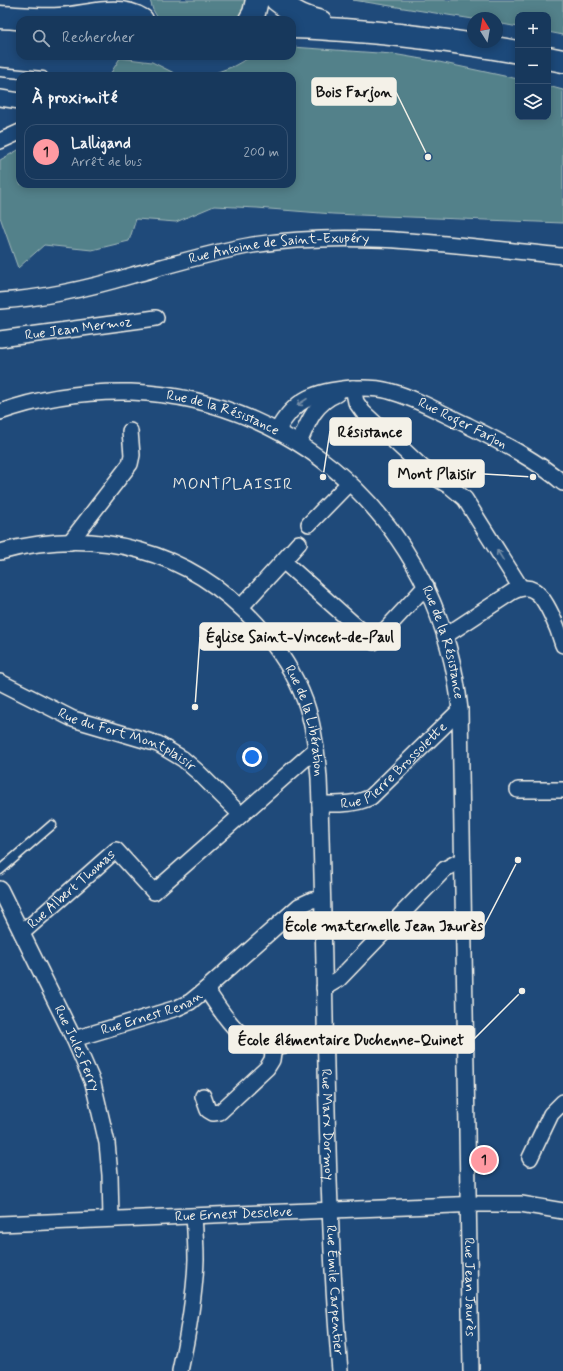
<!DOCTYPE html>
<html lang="fr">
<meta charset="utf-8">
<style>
:root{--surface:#17385c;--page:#203f62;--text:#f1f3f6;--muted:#9eacbb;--line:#365272;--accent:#ff9aa2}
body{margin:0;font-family:Mynerve,sans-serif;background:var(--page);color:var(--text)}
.controls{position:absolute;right:12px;top:12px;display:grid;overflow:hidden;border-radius:8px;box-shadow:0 2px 10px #0003}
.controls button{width:36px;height:36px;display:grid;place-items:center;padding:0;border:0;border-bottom:1px solid var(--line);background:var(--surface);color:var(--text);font:20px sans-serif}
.compass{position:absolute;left:467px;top:12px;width:36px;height:36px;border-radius:50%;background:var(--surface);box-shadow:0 2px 10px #0003;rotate:349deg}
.you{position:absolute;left:252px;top:757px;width:14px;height:14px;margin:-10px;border:3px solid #fff;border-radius:50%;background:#1a73e8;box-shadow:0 0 0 6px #1a73e833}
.badge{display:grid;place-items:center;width:26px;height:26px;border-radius:50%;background:var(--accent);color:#111;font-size:13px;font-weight:700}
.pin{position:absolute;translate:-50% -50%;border:2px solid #fff;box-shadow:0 1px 4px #0006}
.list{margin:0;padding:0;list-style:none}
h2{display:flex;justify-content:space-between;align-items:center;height:52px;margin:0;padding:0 16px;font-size:17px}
h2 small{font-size:13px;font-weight:400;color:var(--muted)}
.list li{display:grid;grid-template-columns:26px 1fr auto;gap:12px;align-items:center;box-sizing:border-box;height:56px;margin:0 8px 8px;padding:0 8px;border:1px solid var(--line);border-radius:12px}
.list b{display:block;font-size:15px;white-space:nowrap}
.list p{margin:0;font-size:13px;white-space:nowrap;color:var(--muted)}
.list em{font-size:13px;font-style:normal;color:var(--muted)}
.icon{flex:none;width:22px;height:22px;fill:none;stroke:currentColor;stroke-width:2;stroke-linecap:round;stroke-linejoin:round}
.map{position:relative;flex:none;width:563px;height:1371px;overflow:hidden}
.search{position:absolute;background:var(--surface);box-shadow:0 2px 10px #0003;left:16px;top:16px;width:280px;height:44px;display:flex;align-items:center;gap:10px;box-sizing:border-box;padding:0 14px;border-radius:12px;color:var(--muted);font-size:15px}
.panel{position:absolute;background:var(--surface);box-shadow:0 2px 10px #0003;left:16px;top:72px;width:280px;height:116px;border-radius:12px}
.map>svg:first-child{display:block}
</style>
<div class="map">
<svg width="563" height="1371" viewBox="0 0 563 1371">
<rect width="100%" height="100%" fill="#1f4a7a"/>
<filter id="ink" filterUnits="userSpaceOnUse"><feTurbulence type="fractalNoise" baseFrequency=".025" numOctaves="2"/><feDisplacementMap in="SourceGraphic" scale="8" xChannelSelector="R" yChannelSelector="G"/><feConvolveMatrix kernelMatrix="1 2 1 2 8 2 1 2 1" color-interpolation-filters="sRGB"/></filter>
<g filter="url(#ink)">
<path fill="#52818a" stroke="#a3b9b9" d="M150 0H246L242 13 238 20H159L153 10Z
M353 0H563V35L548 32V15H518V27L497 23V18L473 19Z
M292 47 393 54 439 62 518 79V117H548V86L563 90V223L333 214 257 208 214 206 176 222 136 219 129 241 92 250 44 245 18 268 0 217V160L20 149V184H292V76H207L234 66 252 56H292Z
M120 58 152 62 176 74 195 76H109Z"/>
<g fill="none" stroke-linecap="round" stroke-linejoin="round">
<defs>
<path id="service" d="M0 72 43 76
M0 870 52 825"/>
<g id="minor">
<path d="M0 98 20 101"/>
<path d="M0 141 20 132"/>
<path id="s1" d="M0 301C45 298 90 288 133 275 173 264 212 252 253 245 356 229 460 246 563 256"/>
<path id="s2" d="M0 339 156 318"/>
<path d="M353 388 356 402 363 412 423 468 436 478 451 487 465 499 521 588"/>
<path id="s3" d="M0 412C42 397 86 391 131 392 307 399 443 536 460 710L471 1371"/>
<path id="s4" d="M277 431C295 398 316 391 352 388 365 388 376 387 389 391 416 398 441 413 467 425 500 442 535 459 563 483"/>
<path d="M299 443C308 422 315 403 337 394"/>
<path d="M309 524 349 483"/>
<path d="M70 542 130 464 132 455 130 431"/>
<path d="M299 543 283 561 374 642 426 586"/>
<path id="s5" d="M0 552C96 526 189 549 257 624 277 647 294 671 305 701 314 725 317 752 319 778 327 975 323 1174 340 1371"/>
<path d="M241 607 283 561"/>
<path d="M445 636 512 592C518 589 526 586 533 590 546 596 559 631 563 645"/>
<path id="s6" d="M0 682 73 719 158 744 183 759 198 772 241 815"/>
<path d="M518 790H563"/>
<path id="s7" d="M320 804C338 804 355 805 371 797L460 710"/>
<path id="s8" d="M0 889 74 1039 93 1083 107 1143 110 1175 111 1219"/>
<path id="s9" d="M22 933 116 850 154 892 316 749"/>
<path d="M324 988 339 979 445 869 456 863 463 862"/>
<path d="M206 989 299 906 312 900 322 899"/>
<path id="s10" d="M74 1039 177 1008 190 1002 206 989C222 1012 241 1048 274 1046 290 1046 310 1039 326 1035"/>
<path d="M203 1096 208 1110 213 1113 220 1112 267 1068 272 1060 274 1046"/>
<path d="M530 1158 551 1114 563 1102"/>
<path id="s11" d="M0 1224 479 1204H521L563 1211"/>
<path d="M180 1371C188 1334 195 1296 196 1259 196 1244 195 1230 194 1216"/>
</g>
<path id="secondary" d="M277 0C290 11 304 18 321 22
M0 17C20 18 39 20 59 19 85 18 118 5 142 20
M250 20 254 13 257 0
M292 27C309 27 327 29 344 30 403 34 460 42 518 52
M548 58 563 61"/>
</defs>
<use href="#service" stroke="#f4f1e8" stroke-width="11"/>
<use href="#minor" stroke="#f4f1e8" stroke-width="18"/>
<use href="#secondary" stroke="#f4f1e8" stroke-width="25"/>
<use href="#service" stroke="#1f4a7a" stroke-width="8"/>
<use href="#minor" stroke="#1f4a7a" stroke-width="15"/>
<use href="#secondary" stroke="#1f4a7a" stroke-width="22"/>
</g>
<defs><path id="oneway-shaft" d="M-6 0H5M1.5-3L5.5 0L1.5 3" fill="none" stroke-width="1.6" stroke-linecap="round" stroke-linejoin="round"/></defs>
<g stroke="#748da6">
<use href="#oneway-shaft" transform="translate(302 402) rotate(147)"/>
<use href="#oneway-shaft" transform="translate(500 555) rotate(-122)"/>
</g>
</g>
<g text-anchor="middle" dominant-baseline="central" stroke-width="4" stroke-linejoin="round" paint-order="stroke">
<g font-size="14" fill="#f4f1e8" stroke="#1f4a7a">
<text stroke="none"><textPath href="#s1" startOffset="285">Rue Antoine de Saint-Exupéry</textPath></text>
<text stroke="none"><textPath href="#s2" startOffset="79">Rue Jean Mermoz</textPath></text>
<text stroke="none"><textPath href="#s3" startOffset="228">Rue de la Résistance</textPath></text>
<text stroke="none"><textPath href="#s4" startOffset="209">Rue Roger Farjon</textPath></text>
<text stroke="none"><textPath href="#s3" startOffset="563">Rue de la Résistance</textPath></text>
<text stroke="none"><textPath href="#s5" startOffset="392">Rue de la Libération</textPath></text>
<text stroke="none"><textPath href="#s6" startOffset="140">Rue du Fort Montplaisir</textPath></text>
<text stroke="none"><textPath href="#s7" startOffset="88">Rue Pierre Brossolette</textPath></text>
<text stroke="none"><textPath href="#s9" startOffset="66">Rue Albert Thomas</textPath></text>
<text stroke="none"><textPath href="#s10" startOffset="82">Rue Ernest Renan</textPath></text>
<text stroke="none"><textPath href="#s8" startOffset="177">Rue Jules Ferry</textPath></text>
<text stroke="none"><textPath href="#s5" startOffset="798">Rue Marx Dormoy</textPath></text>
<text stroke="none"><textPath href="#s11" startOffset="234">Rue Ernest Descleve</textPath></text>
<text stroke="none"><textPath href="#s3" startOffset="1210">Rue Jean Jaurès</textPath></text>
<text stroke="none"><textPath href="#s5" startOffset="964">Rue Émile Carpentier</textPath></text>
</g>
<g font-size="16" letter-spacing="1" fill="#f4f1e8" stroke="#1f4a7a">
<text x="233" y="484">MONTPLAISIR</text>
</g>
</g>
<path fill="none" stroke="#f4f1e8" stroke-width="1.5" d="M428 157L396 92M323 477L330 431M533 477L484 474M195 707L200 637M518 860L484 926M522 991L474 1039"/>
<g fill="#f4f1e8" stroke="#1f4a7a" stroke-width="1.5">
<circle cx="428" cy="157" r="4"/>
<circle cx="323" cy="477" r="4"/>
<circle cx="533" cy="477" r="4"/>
<circle cx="195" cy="707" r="4"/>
<circle cx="518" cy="860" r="4"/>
<circle cx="522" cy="991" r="4"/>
</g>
<g fill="#f4f1e8" stroke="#f4f1e8" stroke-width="1.5">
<rect x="312" y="78" width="84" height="27" rx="4"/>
<rect x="330" y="418" width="81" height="27" rx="4"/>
<rect x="389" y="460" width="95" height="27" rx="4"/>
<rect x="200" y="623" width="200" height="27" rx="4"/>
<rect x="284" y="912" width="200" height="27" rx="4"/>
<rect x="229" y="1026" width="245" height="27" rx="4"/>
</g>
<g font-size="15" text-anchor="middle" font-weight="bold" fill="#111">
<text x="354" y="97">Bois Farjon</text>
<text x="370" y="437">Résistance</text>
<text x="437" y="479">Mont Plaisir</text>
<text x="300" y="642">Église Saint-Vincent-de-Paul</text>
<text x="384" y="931">École maternelle Jean Jaurès</text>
<text x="351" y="1045">École élémentaire Duchenne-Quinet</text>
</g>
</svg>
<div class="controls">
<button>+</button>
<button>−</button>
<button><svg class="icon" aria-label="layers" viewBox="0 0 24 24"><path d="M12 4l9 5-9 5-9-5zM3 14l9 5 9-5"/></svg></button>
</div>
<svg class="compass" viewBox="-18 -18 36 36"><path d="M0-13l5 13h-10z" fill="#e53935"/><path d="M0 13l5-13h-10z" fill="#9eacbb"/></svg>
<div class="you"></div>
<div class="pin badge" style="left:484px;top:1160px">1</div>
<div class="search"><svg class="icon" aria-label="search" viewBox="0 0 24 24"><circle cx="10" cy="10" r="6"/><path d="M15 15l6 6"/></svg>Rechercher</div>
<section class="panel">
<h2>À proximité<small></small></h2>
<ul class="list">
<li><span class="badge">1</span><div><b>Lalligand</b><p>Arrêt de bus</p></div><em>200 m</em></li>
</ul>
</section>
</div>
